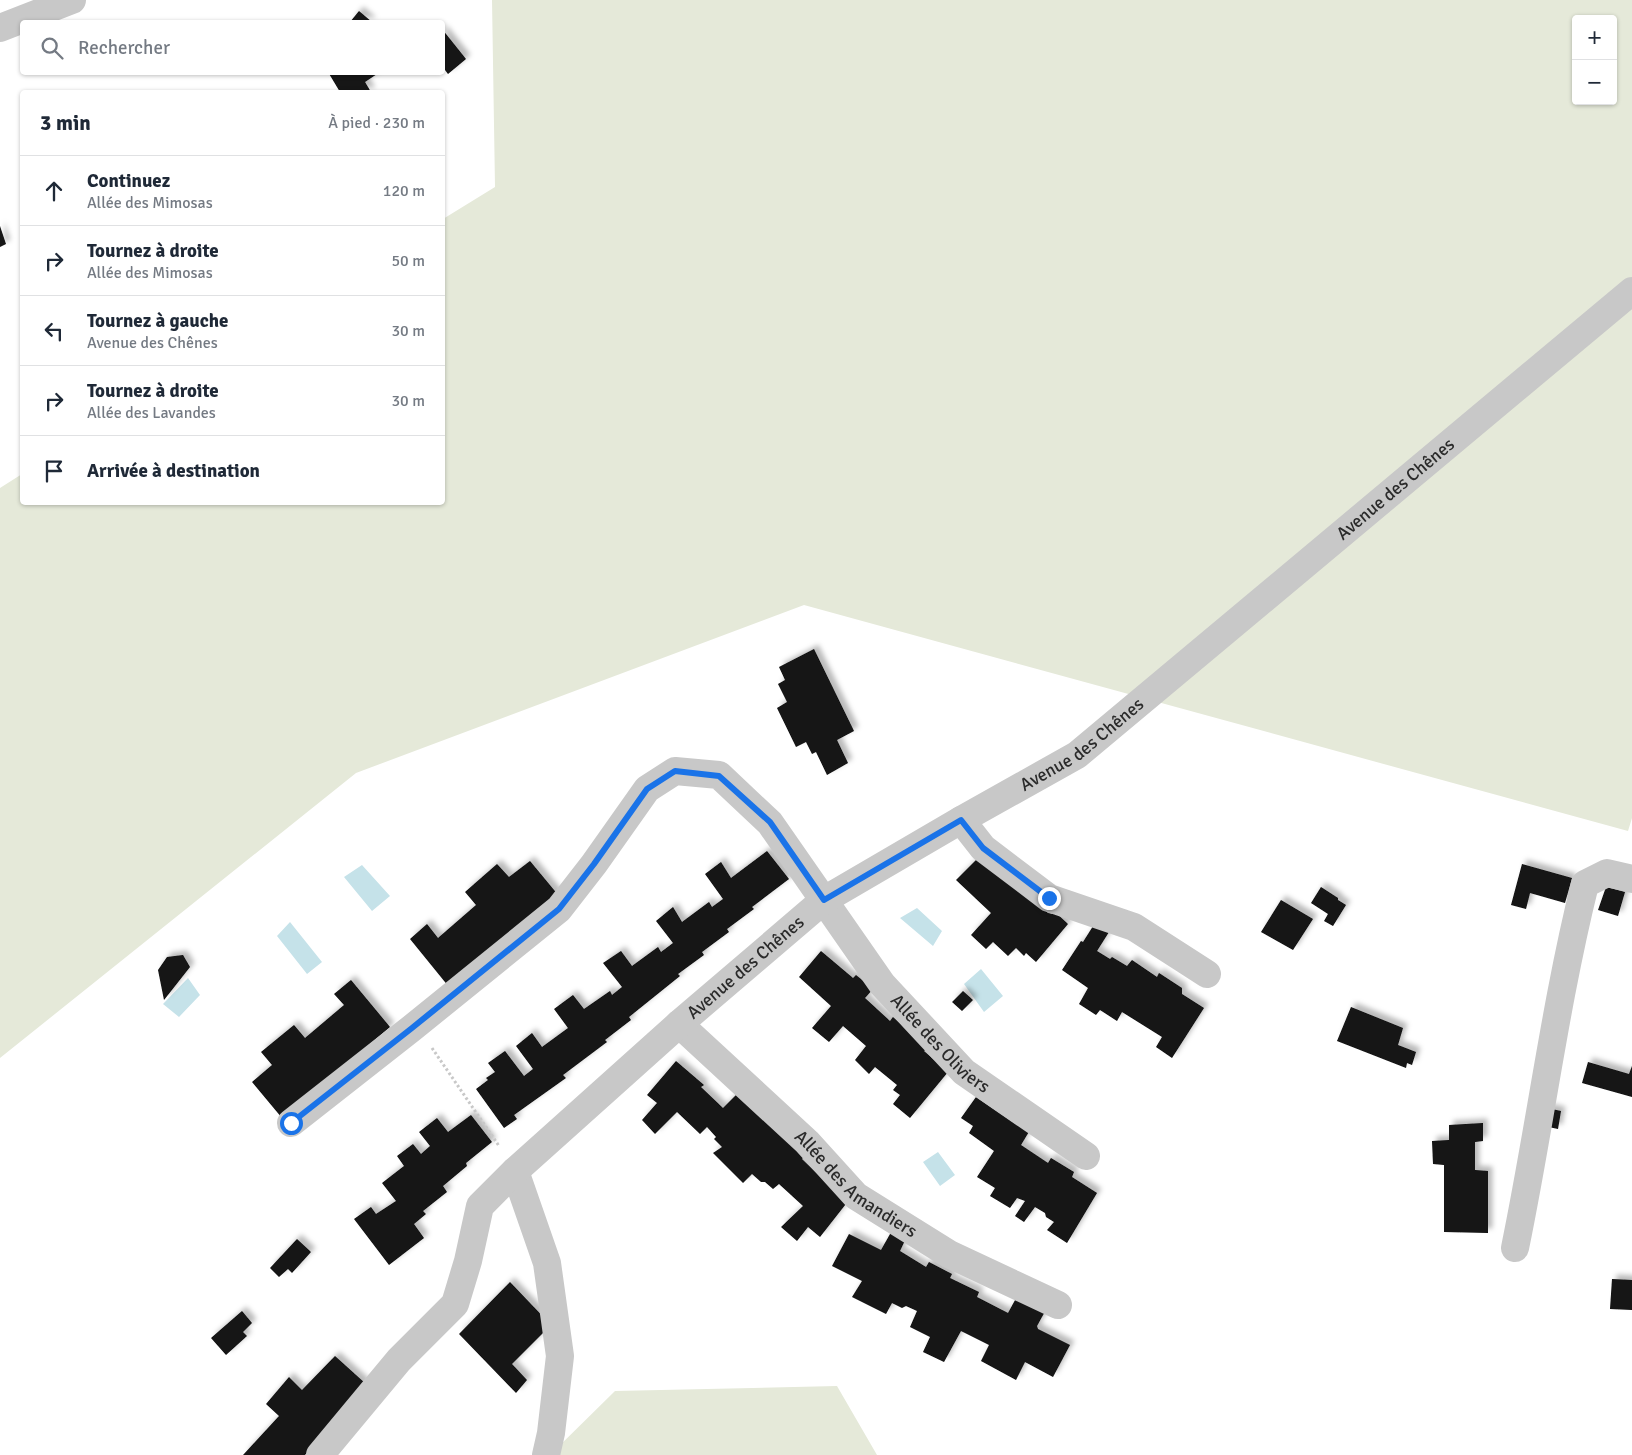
<!DOCTYPE html>
<html lang="fr">
<meta charset="utf-8">
<style>
:root{--surface:#fff;--page:#f6f6f7;--text:#1f2937;--muted:#747a83;--line:#e0e1e3}
body{margin:0;font-family:Signika,sans-serif;background:var(--page);color:var(--text)}
.controls{position:absolute;right:15px;top:15px;display:grid;overflow:hidden;border-radius:5px;box-shadow:0 1px 4px #0004}
.controls button{width:45px;height:45px;display:grid;place-items:center;padding:0;border:0;border-bottom:1px solid var(--line);background:var(--surface);color:var(--text);font:25px sans-serif}
.stop{position:absolute;width:15px;height:15px;margin:-11px;border:4px solid #1a73e8;border-radius:50%;background:#fff}
.stop.end{background:#1a73e8;border-color:#fff;box-shadow:0 1px 5px #0008}
.list{margin:0;padding:0;list-style:none}
h2{display:flex;justify-content:space-between;align-items:center;height:65px;margin:0;padding:0 20px;font-size:21px}
h2 small{font-size:16px;font-weight:400;color:var(--muted)}
.list li{display:grid;grid-template-columns:32px 1fr auto;gap:15px;align-items:center;box-sizing:border-box;height:70px;padding:0 20px;border-top:1px solid var(--line)}
.list b{display:block;font-size:19px;white-space:nowrap}
.list p{margin:0;font-size:16px;white-space:nowrap;color:var(--muted)}
.list em{font-size:16px;font-style:normal;color:var(--muted)}
.icon{flex:none;width:28px;height:28px;fill:none;stroke:currentColor;stroke-width:2;stroke-linecap:round;stroke-linejoin:round}
.map{position:relative;flex:none;width:1632px;height:1455px;overflow:hidden}
.search{position:absolute;background:var(--surface);box-shadow:0 1px 4px #0004;left:20px;top:20px;width:425px;height:55px;display:flex;align-items:center;gap:12px;box-sizing:border-box;padding:0 18px;border-radius:5px;color:var(--muted);font-size:19px}
.panel{position:absolute;background:var(--surface);box-shadow:0 1px 4px #0004;left:20px;top:90px;width:425px;height:415px;border-radius:5px}
.map>svg:first-child{display:block}
</style>
<div class="map">
<svg width="1632" height="1455" viewBox="0 0 1632 1455">
<defs>
<filter id="shadow"><feDropShadow dx="4.5" dy="-4.5" stdDeviation="2.5" flood-color="#0004"/></filter>
</defs>
<rect width="100%" height="100%" fill="#fff"/>
<path fill="#e5e9d9" fill-rule="evenodd" d="M492 0H1632V818L1628 831 804 605 356 773 0 1058V488L22 474V502H442L443 219 495 187ZM1576 19H1613V101H1576Z
M837 1386 877 1455H550L615 1391Z"/>
<path fill="#c5e2e9" d="M362 865 390 896 372 911 344 877Z
M917 908 942 931 933 946 900 918Z
M290 922 322 962 307 974 277 936Z
M981 969 1003 996 984 1012 964 984Z
M188 978 200 995 179 1017 163 1004Z
M938 1152 955 1175 940 1186 923 1162Z"/>
<path fill="#121212" filter="url(#shadow)" d="M359 11 372 22H350Z
M442 29 466 59 448 74 442 66Z
M328 72H380L365 82 371 92H340Z
M0 226 6 244 0 247Z
M814 649 854 731 837 740 848 763 827 775 816 752 812 754 806 742 796 747 777 708 787 702 778 684 785 680 779 667Z
M767 851 789 879 752 907 754 909 727 929 729 932 702 952 704 955 678 974 680 976 629 1017 631 1020 605 1040 607 1042 563 1075 566 1078 514 1115 517 1119 504 1128 476 1089 488 1080 486 1078 495 1072 488 1063 505 1051 524 1076 533 1069 516 1046 532 1033 542 1047 568 1028 554 1009 573 995 584 1009 610 991 612 995 622 987 603 963 621 951 632 966 658 947 661 952 673 943 656 921 673 907 682 922 709 902 712 907 723 899 705 874 721 862 731 878Z
M981 855 1048 913 1052 914 1055 912 1068 924 1036 962 1026 953 1024 956 1016 948 1008 956 993 942 986 949 971 935 991 913 956 880Z
M530 861 559 896 449 987 410 939 427 924 438 938 476 905 465 892 497 864 509 877Z
M1522 864 1572 878 1565 903 1530 893 1526 909 1511 905Z
M1321 887 1338 898V900L1346 905 1333 926 1324 921 1328 914 1311 903Z
M1606 887 1625 892 1618 916 1598 910Z
M1281 900 1313 919 1293 950 1261 932Z
M1095 923 1109 932 1097 951 1110 959 1112 957 1127 966 1132 960 1157 977 1159 973 1182 988V994L1204 1008 1172 1058 1156 1047 1162 1037 1122 1012 1117 1021 1100 1010 1096 1015 1079 1004 1088 988 1062 970 1081 941 1083 942Z
M821 951 853 978 856 975 873 989 865 998 890 1021 893 1017 928 1048 924 1051 948 1072 910 1118 893 1104 900 1095 893 1090 897 1085 875 1067 869 1074 855 1060 866 1046 843 1026 829 1042 812 1028 831 1006 799 977Z
M183 955 190 967 164 1000 158 970 167 957Z
M351 980 390 1027 282 1118 252 1082 272 1065 261 1052 294 1025 305 1038 344 1005 334 994Z
M963 991 973 1000 962 1011 952 1002Z
M1351 1007 1403 1028 1398 1045 1416 1052 1412 1065 1407 1063 1406 1068 1337 1041Z
M676 1061 704 1085 701 1087 723 1108 739 1092 807 1153 802 1159 839 1195 849 1200 820 1237 808 1227 797 1241 781 1227 803 1206 779 1184 773 1189 765 1182H761L752 1174 743 1183 713 1153 722 1147 714 1139 716 1137 707 1127 700 1134 677 1112 655 1134 642 1120 657 1103 647 1095Z
M1588 1062 1629 1074 1632 1066V1097L1582 1083Z
M976 1097 1020 1127 1022 1124 1030 1130 1021 1145 1048 1163 1051 1158 1074 1172 1072 1177 1097 1193 1067 1243 1047 1230 1054 1222 1046 1217 1045 1213 1035 1207 1024 1222 1015 1216 1025 1201 1017 1198 1010 1208 990 1196 995 1188 977 1177 994 1151 969 1133 973 1126 961 1118Z
M1547 1108 1561 1111 1558 1129 1544 1126Z
M471 1115 492 1142 466 1163 467 1166 443 1186 447 1192 423 1211 426 1214 414 1224 424 1238 389 1265 354 1219 371 1207 376 1214 396 1201 382 1183 404 1166 397 1156 413 1144 421 1154 430 1146 419 1132 437 1118 448 1132Z
M1483 1123V1141L1475 1142V1170L1488 1171V1233L1444 1232V1165L1433 1164 1432 1141 1449 1140V1125Z
M894 1227 908 1234 900 1251 926 1267 929 1262 952 1274 950 1278 979 1292 977 1297 1008 1313 1020 1291 1048 1306 1037 1326 1038 1329 1070 1345 1053 1377 1025 1362 1016 1380 981 1361 989 1345 961 1331 944 1362 923 1352 930 1337 910 1327 917 1311 906 1306 902 1308 892 1303 886 1314 852 1297 862 1281 832 1266 849 1234 881 1250Z
M297 1239 311 1252 292 1273 288 1269 279 1277 270 1268Z
M1612 1279 1632 1280V1310L1610 1309Z
M510 1282 551 1325 512 1364 527 1380 516 1393 459 1334Z
M242 1311 252 1323 243 1332 247 1336 226 1355 211 1338Z
M335 1356 366 1384 305 1455H243L279 1416 266 1404 289 1377 302 1390Z"/>
<g fill="none" stroke-linecap="round" stroke-linejoin="round">
<path stroke="#c8c8c8" stroke-width="3" stroke-dasharray="2.5 2.5" stroke-linecap="butt" d="M432 1048 499 1146"/>
<g stroke="#c8c8c8" stroke-width="28">
<path d="M0 28 72 0"/>
<path d="M961 820 983 848 1049 898 1134 927 1207 974"/>
<path id="s1" d="M679 1024 807 1142 856 1196 949 1254 1058 1305"/>
<path id="s2" d="M291 1123 412 1028 559 909 594 864 647 789 675 771 719 775 770 823 882 984 964 1072 1086 1156"/>
<path d="M515 1171 547 1263 560 1356 551 1433 546 1455"/>
<path d="M1515 1248C1540 1127 1555 1004 1585 884L1607 873 1632 879"/>
<path id="s3" d="M320 1455 399 1360 455 1304 468 1261 480 1206 515 1171 679 1024 824 900 961 820 1077 755 1632 291"/>
</g>
</g>
<g fill="none" stroke-linecap="round" stroke-linejoin="round">
<path stroke="#1a73e8" stroke-width="6" d="M291 1123 412 1028 559 909 594 864 647 789 675 771 719 776 770 822 824 900 961 820 983 848 1049 898"/>
</g>
<g text-anchor="middle" dominant-baseline="central" stroke-width="5" stroke-linejoin="round" paint-order="stroke">
<g font-size="18" fill="#2b2b2b" stroke="#fff">
<text stroke="none"><textPath href="#s3" startOffset="1471">Avenue des Chênes</textPath></text>
<text stroke="none"><textPath href="#s3" startOffset="1066">Avenue des Chênes</textPath></text>
<text stroke="none"><textPath href="#s3" startOffset="661">Avenue des Chênes</textPath></text>
<text stroke="none"><textPath href="#s2" startOffset="919">Allée des Oliviers</textPath></text>
<text stroke="none"><textPath href="#s1" startOffset="239">Allée des Amandiers</textPath></text>
</g>
</g>
</svg>
<div class="controls">
<button>+</button>
<button>−</button>
</div>
<div class="stop" style="left:291px;top:1123px"></div>
<div class="stop end" style="left:1049px;top:898px"></div>
<div class="search"><svg class="icon" aria-label="search" viewBox="0 0 24 24"><circle cx="10" cy="10" r="6"/><path d="M15 15l6 6"/></svg>Rechercher</div>
<section class="panel">
<h2>3 min<small>À pied · 230 m</small></h2>
<ul class="list">
<li><svg class="icon" aria-label="ahead" viewBox="0 0 24 24"><path d="M12 20V5M6 11l6-6 6 6"/></svg><div><b>Continuez</b><p>Allée des Mimosas</p></div><em>120 m</em></li>
<li><svg class="icon" aria-label="right" viewBox="0 0 24 24"><path d="M7 20v-9h11M14 6l5 5-5 5"/></svg><div><b>Tournez à droite</b><p>Allée des Mimosas</p></div><em>50 m</em></li>
<li><svg class="icon" aria-label="left" viewBox="0 0 24 24"><path d="M17 20v-9H6M10 6l-5 5 5 5"/></svg><div><b>Tournez à gauche</b><p>Avenue des Chênes</p></div><em>30 m</em></li>
<li><svg class="icon" aria-label="right" viewBox="0 0 24 24"><path d="M7 20v-9h11M14 6l5 5-5 5"/></svg><div><b>Tournez à droite</b><p>Allée des Lavandes</p></div><em>30 m</em></li>
<li><svg class="icon" aria-label="arrive" viewBox="0 0 24 24"><path d="M6 21V4h12l-3 4 3 4H6"/></svg><div><b>Arrivée à destination</b></div></li>
</ul>
</section>
</div>
